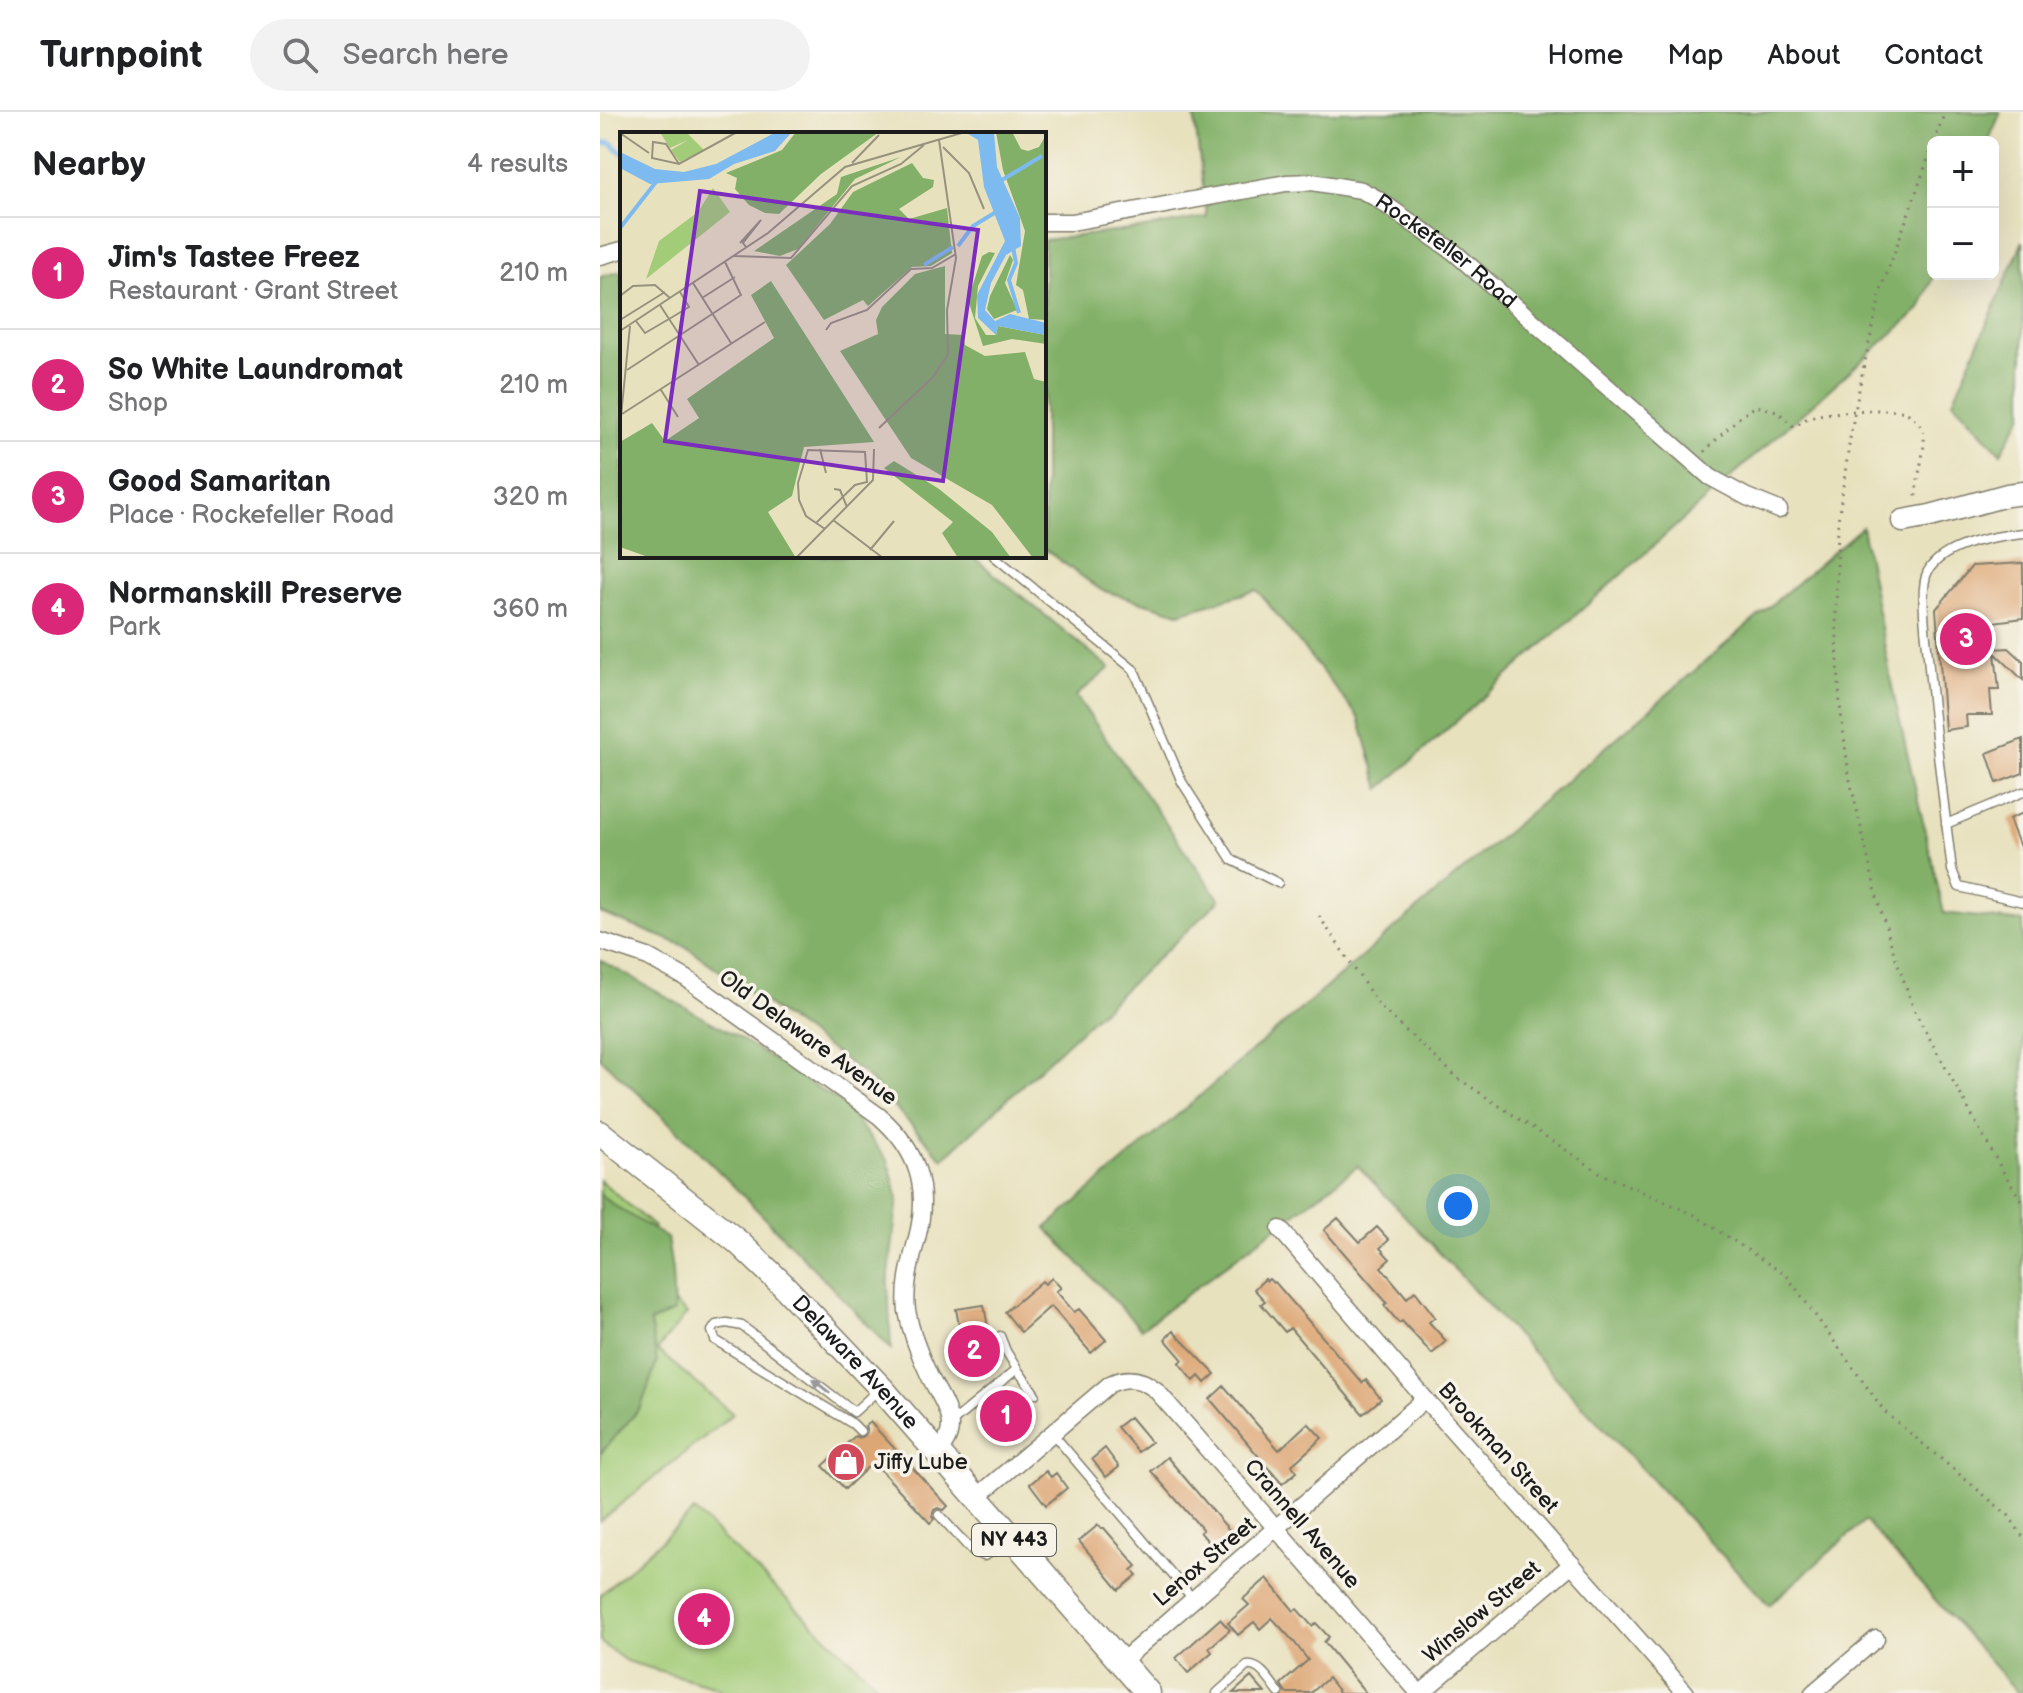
<!DOCTYPE html>
<meta charset="utf-8">
<style>
:root{--surface:#fff;--page:#f2f2f2;--text:#202124;--muted:#757577;--line:#e0e0e0;--accent:#db2777}
body{margin:0;font-family:"Balsamiq Sans",sans-serif;background:var(--page);color:var(--text)}
.controls{position:absolute;right:24px;top:24px;display:grid;overflow:hidden;border-radius:12px;box-shadow:0 8px 32px #0002}
.controls button{width:72px;height:72px;display:grid;place-items:center;padding:0;border:0;border-bottom:2px solid var(--line);background:var(--surface);color:var(--text);font:40px sans-serif}
.you{position:absolute;left:858px;top:1094px;width:28px;height:28px;margin:-20px;border:6px solid #fff;border-radius:50%;background:#1a73e8;box-shadow:0 0 0 12px #1a73e833}
.badge{display:grid;place-items:center;width:52px;height:52px;border-radius:50%;background:var(--accent);color:#fff;font-size:26px;font-weight:700}
.pin{position:absolute;translate:-50% -50%;border:4px solid #fff;box-shadow:0 2px 8px #0006}
.list{margin:0;padding:0;list-style:none}
h2{display:flex;justify-content:space-between;align-items:center;height:104px;margin:0;padding:0 32px;font-size:34px}
h2 small{font-size:26px;font-weight:400;color:var(--muted)}
.list li{display:grid;grid-template-columns:52px 1fr auto;gap:24px;align-items:center;box-sizing:border-box;height:112px;padding:0 32px;border-top:2px solid var(--line)}
.list b{display:block;font-size:30px;white-space:nowrap}
.list p{margin:0;font-size:26px;white-space:nowrap;color:var(--muted)}
.list em{font-size:26px;font-style:normal;color:var(--muted)}
.icon{flex:none;width:44px;height:44px;fill:none;stroke:currentColor;stroke-width:2;stroke-linecap:round;stroke-linejoin:round}
.map{position:relative;flex:none;width:1423px;height:1581px;overflow:hidden}
header{display:flex;align-items:center;gap:48px;box-sizing:border-box;height:112px;padding:0 40px;background:var(--surface);border-bottom:2px solid var(--line)}
header strong{font-size:38px}
nav{display:flex;gap:44px;margin-inline-start:auto;font-size:28px}
.search{width:560px;height:72px;background:var(--page);display:flex;align-items:center;gap:20px;box-sizing:border-box;padding:0 28px;border-radius:44px;color:var(--muted);font-size:30px}
main{display:flex}
aside{flex:1;background:var(--surface)}
.map>svg:first-child{display:block}
</style>
<header>
<strong>Turnpoint</strong>
<div class="search"><svg class="icon" aria-label="search" viewBox="0 0 24 24"><circle cx="10" cy="10" r="6"/><path d="M15 15l6 6"/></svg>Search here</div>
<nav><a>Home</a><a>Map</a><a>About</a><a>Contact</a></nav>
</header>
<main>
<aside>
<h2>Nearby<small>4 results</small></h2>
<ul class="list">
<li><span class="badge">1</span><div><b>Jim's Tastee Freez</b><p>Restaurant · Grant Street</p></div><em>210 m</em></li>
<li><span class="badge">2</span><div><b>So White Laundromat</b><p>Shop</p></div><em>210 m</em></li>
<li><span class="badge">3</span><div><b>Good Samaritan</b><p>Place · Rockefeller Road</p></div><em>320 m</em></li>
<li><span class="badge">4</span><div><b>Normanskill Preserve</b><p>Park</p></div><em>360 m</em></li>
</ul>
</aside>
<div class="map">
<svg width="1423" height="1581" viewBox="0 0 1423 1581">
<rect width="100%" height="100%" fill="#f7f3e8"/>
<filter id="ink" filterUnits="userSpaceOnUse"><feTurbulence type="fractalNoise" baseFrequency=".0125" numOctaves="2"/><feDisplacementMap in="SourceGraphic" scale="16" xChannelSelector="R" yChannelSelector="G"/><feConvolveMatrix kernelMatrix="1 2 1 2 8 2 1 2 1" color-interpolation-filters="sRGB"/></filter>
<filter id="wash" filterUnits="userSpaceOnUse"><feTurbulence type="fractalNoise" baseFrequency=".006" numOctaves="4" result="noise"/><feDisplacementMap in="SourceGraphic" scale="32" xChannelSelector="R" yChannelSelector="G"/><feGaussianBlur stdDeviation="1.8" result="paint"/><feColorMatrix in="noise" values="0 0 0 0 0 0 0 0 0 0 0 0 0 0 0 0 0 1.4 0 .05"/><feComposite in="paint" operator="in"/></filter>
<g filter="url(#wash)">
<rect width="100%" height="100%" fill="#e8e1be"/>
<path fill="#a3cc78" stroke="#60744a" stroke-width="2" d="M0 1068 54 1115 28 1153 87 1202 57 1238 133 1302 0 1409Z
M94 1399 286 1581H124L116 1575 26 1549 0 1530V1483Z"/>
<path fill="#82b068" stroke="#4f6642" stroke-width="2" d="M601 0H1401L1388 30H1333V162H1334L1320 197 780 677 759 606 657 478 579 501 501 478 444 437V128L539 117 607 105 594 2Z
M1423 129V302L1401 341 1353 289Z
M22 159V444H372L510 556 476 584 620 788 343 1047 263 961 85 834 0 801V165Z
M1262 415 1294 584 1344 801 1423 810V1581H1418L1265 1409 1169 1493 758 1054 541 1217 446 1116Z
M0 848 133 922 244 993 288 1049 298 1086 288 1171 291 1237C196 1138 102 1038 0 946Z
M0 1082 15 1094 67 1126 72 1158 74 1200 50 1210 57 1250 41 1295 0 1342Z"/>
<g fill="none" stroke-linecap="round" stroke-linejoin="round">
<path stroke="#7dbaef" stroke-width="5" d="M0 31H11L22 41"/>
</g>
<g id="blocks">
<path fill="#dda675" d="M1423 451V506L1393 510 1394 537 1409 536 1423 549V568L1395 541 1399 578H1390L1392 603H1366L1367 615 1345 618 1336 497 1372 454Z
M1423 627V661L1397 671 1387 641Z
M1423 701V740H1422L1409 707Z
M738 1106 760 1130 777 1115 789 1128 780 1136 790 1147 781 1155 807 1186 815 1179 835 1205 829 1210 846 1229 832 1242 802 1209 799 1211 784 1193 787 1191 724 1118Z
M452 1166 461 1176 456 1179 474 1200 479 1197 506 1228 491 1241 451 1194 421 1220 405 1200 442 1169 445 1172Z
M665 1167 667 1169 669 1167 673 1171 675 1170 762 1271 766 1268 781 1287 763 1302 690 1216 685 1220 661 1192 665 1189 654 1177Z
M384 1193 393 1244 358 1250 353 1225 361 1224 356 1197Z
M573 1219 615 1262 605 1271 599 1264 594 1269 579 1251 583 1248 565 1227Z
M624 1274 679 1338 708 1311 722 1326 692 1353 697 1360 682 1372 610 1287Z
M412 1290 422 1301 400 1319 394 1316 389 1307Z
M530 1305 551 1330 538 1340 517 1315Z
M270 1310 348 1394 344 1398 338 1396 334 1398 332 1404 334 1407 330 1411 273 1350 245 1377 223 1354 255 1324 259 1326 264 1324 267 1320 265 1314Z
M505 1336 519 1355 506 1365 492 1347Z
M567 1345 635 1425 620 1438 615 1432 613 1435 600 1420 603 1418 551 1359Z
M446 1359 451 1365 456 1361 467 1376 446 1393 430 1372Z
M498 1413 502 1417 504 1416 537 1454 532 1458 537 1463 519 1478 479 1429Z
M667 1466 694 1499 697 1497 712 1514 716 1511 729 1525 724 1530 766 1581H740L728 1566 711 1581H686L681 1572 708 1548 694 1530 672 1506 660 1517 654 1510 638 1523 628 1511 649 1493 643 1487Z
M620 1507 630 1518 609 1536 612 1540 588 1561 576 1546Z
M651 1565 665 1581H633Z"/>
</g>
</g>
<g filter="url(#ink)">
<use href="#blocks" fill-opacity="0" stroke="#827e6d" stroke-width="2"/>
<g fill="none" stroke-linecap="round" stroke-linejoin="round">
<defs>
<path id="lane" d="M1423 421C1395 424 1344 432 1328 459 1319 475 1326 524 1328 544 1334 616 1343 686 1352 758L1359 775 1423 790
M394 444 534 558 582 670 632 748 678 771
M1346 712 1423 680
M417 1257 435 1282
M351 1311 417 1257 406 1239 400 1224
M260 1319 253 1312 115 1228 112 1219 116 1213 127 1211 142 1214 254 1300 277 1279
M453 1322 594 1488
M339 1403 373 1440 384 1444 413 1429
M617 1581 647 1554C661 1552 671 1571 679 1581"/>
<g id="street">
<path id="s1" d="M444 110H472L686 71 712 70 761 78 776 86 854 140 1110 365 1147 385 1179 398"/>
<path d="M0 144 22 138"/>
<path d="M0 829 48 845 86 866 279 1004C318 1038 330 1076 317 1126 311 1150 304 1173 307 1199 311 1221 319 1242 329 1263 336 1278 350 1297 350 1314 350 1325 345 1332 338 1341"/>
<path d="M680 1117 825 1287 1086 1581"/>
<path d="M377 1385 510 1272C527 1264 541 1266 556 1278L819 1581"/>
<path d="M521 1550 825 1287"/>
<path d="M821 1581 972 1452"/>
<path d="M1213 1581 1276 1527"/>
</g>
<path id="secondary" d="M1303 409 1330 404 1407 383 1423 381"/>
<g id="primary">
<path id="s2" d="M0 1021 138 1130 181 1171 281 1276 548 1581"/>
</g>
</defs>
<use href="#lane" stroke="#827e6d" stroke-width="11"/>
<use href="#street" stroke="#827e6d" stroke-width="19"/>
<use href="#secondary" stroke="#827e6d" stroke-width="25"/>
<use href="#primary" stroke="#827e6d" stroke-width="27"/>
<path stroke="#827e6d" stroke-width="3" stroke-dasharray="2 6" stroke-linecap="butt" d="M1334 30 1345 0
M1333 33 1282 175 1262 262 1251 320 1238 409 1236 504 1240 594 1249 664 1278 789 1293 838 1315 900 1402 1058 1423 1091
M1104 340 1137 307 1156 294 1177 299 1194 315C1199 312 1205 307 1210 305 1226 300 1290 295 1305 300 1312 303 1320 311 1323 318 1328 333 1315 369 1316 387
M719 804 780 895 859 967 1002 1062 1093 1102 1187 1164 1285 1300 1409 1404 1423 1425"/>
<use href="#lane" stroke="#fff" stroke-width="8"/>
<use href="#street" stroke="#fff" stroke-width="16"/>
<use href="#secondary" stroke="#fff" stroke-width="22"/>
<use href="#primary" stroke="#fff" stroke-width="24"/>
</g>
<defs><path id="oneway-solid" d="M-6-.8H1V-3.2L6.5 0L1 3.2V.8H-6Z" transform="scale(2)"/></defs>
<use fill="#999" href="#oneway-solid" transform="translate(221 1274) rotate(-142)"/>
</g>
<defs>
<symbol id="shop-disc" viewBox="-11 -11 22 22"><circle r="9.5" fill="#d1495b" stroke="#f7f3e8"/><path d="M-5-2.5h2.3a2.7 3.5 0 0 1 5.4 0H5L5.5 6h-11ZM-1.5-2.5h3a1.5 2.3 0 0 0-3 0Z" fill="#fff"/></symbol>
</defs>
<g fill-rule="evenodd">
<use href="#shop-disc" x="224" y="1328" width="44" height="44"/>
</g>
<g text-anchor="middle" dominant-baseline="central" stroke-width="7" stroke-linejoin="round" paint-order="stroke">
<rect fill="#f7f3e8" stroke="#5e5c59" stroke-width="2" x="372" y="1412" width="84" height="32" rx="6"/>
<g font-size="20" font-weight="bold" fill="#1c1c1c">
<text x="414" y="1428">NY 443</text>
</g>
<g font-size="22" fill="#1c1c1c" stroke="#f7f3e8">
<text stroke="none"><textPath href="#s1" startOffset="426">Rockefeller Road</textPath></text>
<text transform="translate(208 926) rotate(36)">Old Delaware Avenue</text>
<text stroke="none"><textPath href="#s2" startOffset="344">Delaware Avenue</textPath></text>
<text transform="translate(898 1336) rotate(48)">Brookman Street</text>
<text transform="translate(702 1412) rotate(49)">Crannell Avenue</text>
<text transform="translate(605 1450) rotate(-40)">Lenox Street</text>
<text transform="translate(882 1500) rotate(-40)">Winslow Street</text>
</g>
<g font-size="22" fill="#1c1c1c" stroke="#f7f3e8" text-anchor="start">
<text x="274" y="1350">Jiffy Lube</text>
</g>
</g>
<g transform="translate(20 20)">
<rect width="426" height="426" fill="#e8e1be"/>
<path d="M66 0 84 18 60 30 51 18 68 8 50 16 41 2ZM93 56 110 80 26 147 39 109 78 80Z" fill="#a3cc78"/>
<path d="M176 0H259L201 42 159 82 145 81 129 73 115 57 117 46 106 41 162 18ZM376 0H392L401 17 408 19 419 15 426 3V188L409 187 403 158 396 153 405 99 383 38ZM281 25 235 47 178 117 160 124 134 119 217 62 221 45ZM292 31 303 46 314 48 313 55 279 77 289 87 327 76 332 121 311 134 292 135 248 174 243 168 204 188 166 133 210 92 233 60ZM369 120 375 121 358 154 355 186 366 203H376L378 194 426 203V212L392 207 363 214 348 168 362 124ZM390 123 393 128 385 151 397 178 374 187 367 177 370 164ZM325 134V202L343 203 345 213 365 224 405 220 414 247 426 250V426H413L372 373 291 326 220 219 258 202 256 188 262 175 295 142ZM151 149 254 310 184 315 172 364 148 380 176 426H31L0 415V310L32 291 45 309 79 286 67 267 154 206 131 163ZM274 329 319 357 372 400 391 426H338L322 401 333 390 264 336Z" fill="#82b068"/>
<path d="M156 0H172L155 19 114 32 89 47 30 52 0 36V20L35 37 64 40 96 32ZM345 0 374 1 377 35 400 86 401 114 386 123 371 151 365 178 375 189 390 182 426 191V203L378 194 376 203 358 186 357 163 385 109 364 55 358 8Z" fill="#7dbaef"/>
<path fill="none" stroke="#7dbaef" stroke-width="4" d="M382 48 422 24M0 96 36 50M338 114 353 94 376 80M393 115 396 131 389 148 399 181M304 133 333 115"/>
<path fill="none" stroke="#96927d" stroke-width="2" d="M0 1 29 21M323 15 349 41 364 77M232 31 259 3M59 32 46 12 33 10 32 26 59 32 117 0M120 111 141 88 123 111 126 115M114 124 171 126 232 54 281 32 304 13M73 151 111 211M0 164 13 154 35 153 50 166M82 166 115 145M40 173 79 233M49 187 69 175 60 160M0 188 45 160M16 189 25 201 49 187M206 198 211 191 247 178 291 137 312 136 336 122M0 199 148 101 225 35 345 0M7 238 121 163 105 130M41 258 58 285M2 282 145 190M0 294 10 194M259 296 313 245 328 222 327 178 336 126 319 8M200 317 206 341M214 357 220 358 227 375M213 388 263 426M196 391 235 353 247 350 245 320 188 318 178 351 179 368 186 384 205 397M250 418 274 389M176 426 253 348 254 317"/>
<path fill="#7b2cbf" fill-opacity="0.15" stroke="#7b2cbf" stroke-width="4" d="M80 59 358 98 323 349 45 309Z"/>
<rect width="426" height="426" fill="none" stroke="#1c1c1c" stroke-width="4"/>
</g>
</svg>
<div class="controls">
<button>+</button>
<button>−</button>
</div>
<div class="you"></div>
<div class="pin badge" style="left:406px;top:1304px">1</div>
<div class="pin badge" style="left:374px;top:1239px">2</div>
<div class="pin badge" style="left:1366px;top:527px">3</div>
<div class="pin badge" style="left:104px;top:1507px">4</div>
</div>
</main>
